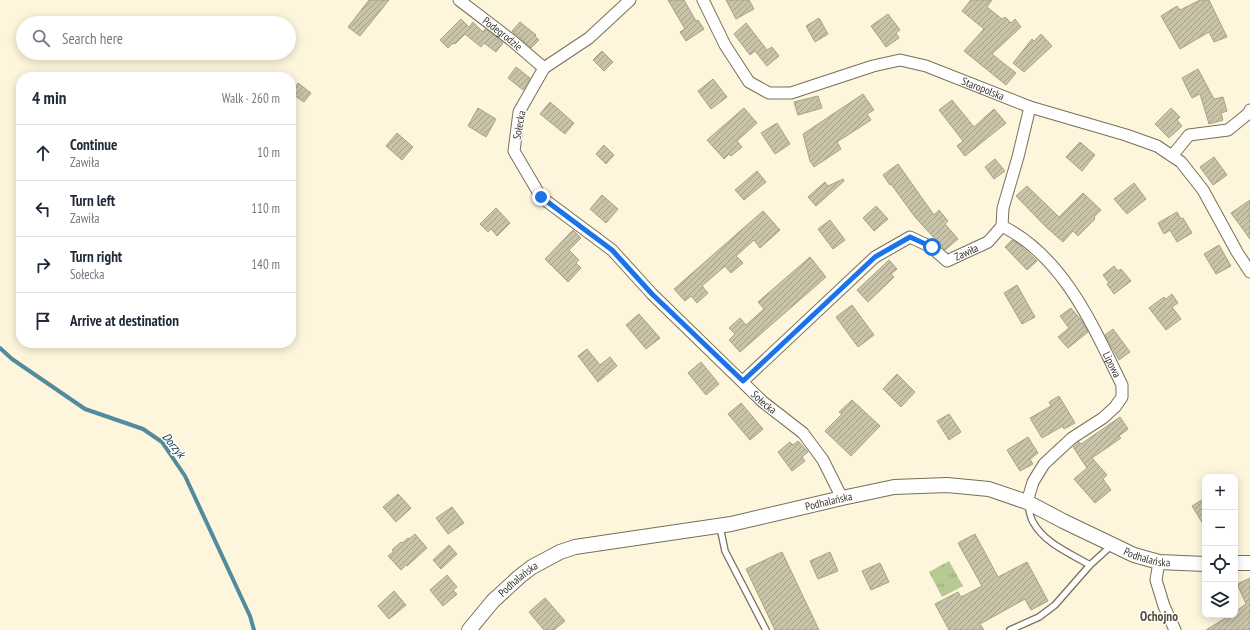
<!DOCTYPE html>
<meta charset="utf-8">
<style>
:root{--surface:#fff;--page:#f2f2f3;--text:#1f2937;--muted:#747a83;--line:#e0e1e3}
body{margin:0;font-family:"PT Sans Narrow",sans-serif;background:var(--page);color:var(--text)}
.controls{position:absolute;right:12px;bottom:12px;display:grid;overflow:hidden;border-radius:8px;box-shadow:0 2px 10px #0003}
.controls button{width:36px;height:36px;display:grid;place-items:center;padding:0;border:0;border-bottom:1px solid var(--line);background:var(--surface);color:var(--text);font:20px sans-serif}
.stop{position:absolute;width:12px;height:12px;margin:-9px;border:3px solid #1a73e8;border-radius:50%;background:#fff}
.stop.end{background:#1a73e8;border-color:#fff;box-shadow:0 1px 4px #0008}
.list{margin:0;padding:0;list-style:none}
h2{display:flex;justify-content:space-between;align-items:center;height:52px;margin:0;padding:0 16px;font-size:17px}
h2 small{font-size:13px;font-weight:400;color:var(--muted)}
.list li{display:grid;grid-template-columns:26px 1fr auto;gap:12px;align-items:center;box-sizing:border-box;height:56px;padding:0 16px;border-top:1px solid var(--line)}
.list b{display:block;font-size:15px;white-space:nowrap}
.list p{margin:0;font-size:13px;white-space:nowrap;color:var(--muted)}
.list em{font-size:13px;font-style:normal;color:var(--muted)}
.icon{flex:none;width:22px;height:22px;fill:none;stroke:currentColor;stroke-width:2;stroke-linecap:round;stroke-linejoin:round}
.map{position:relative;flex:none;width:1250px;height:630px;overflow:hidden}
.search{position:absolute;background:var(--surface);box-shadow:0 2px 10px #0003;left:16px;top:16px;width:280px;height:44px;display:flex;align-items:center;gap:10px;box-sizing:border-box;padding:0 14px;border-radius:22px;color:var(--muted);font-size:15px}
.panel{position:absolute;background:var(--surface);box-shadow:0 2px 10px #0003;left:16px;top:72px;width:280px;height:276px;border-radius:16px}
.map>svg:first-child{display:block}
</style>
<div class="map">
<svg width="1250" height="630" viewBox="0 0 1250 630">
<defs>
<pattern id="grass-tufts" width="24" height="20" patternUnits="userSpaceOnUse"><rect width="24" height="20" fill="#b6cb92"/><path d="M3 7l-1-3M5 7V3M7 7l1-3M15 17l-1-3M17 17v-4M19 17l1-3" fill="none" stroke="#95a677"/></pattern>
<pattern id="building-hatch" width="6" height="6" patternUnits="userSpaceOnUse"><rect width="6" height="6" fill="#c9c3aa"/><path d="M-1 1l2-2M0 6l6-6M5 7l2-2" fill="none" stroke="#a49f8b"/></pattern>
</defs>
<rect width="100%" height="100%" fill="#fdf6dc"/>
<path fill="url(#grass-tufts)" d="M949 561 963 586 942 597 929 572Z"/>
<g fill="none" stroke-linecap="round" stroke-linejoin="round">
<path stroke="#528b9d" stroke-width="4" d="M0 348 12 359 85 409 143 429 162 442 185 476 250 616 254 630"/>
</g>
<path fill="url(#building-hatch)" stroke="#a9a28a" d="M369 0H389L360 36 348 27Z
M668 0H684L696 21 698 20 704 29 686 41 680 32 685 29Z
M726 0H749L754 9 736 19Z
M971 0H992L987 7 1002 19 1005 17 1011 23 1015 19 1021 27 992 54 1016 73 1006 85 964 51 984 29 962 11Z
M1200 0H1209L1227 37 1214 42 1209 32 1180 49 1161 16 1177 6 1180 10Z
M888 14 900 30 896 33 899 38 886 47 871 26Z
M819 18 828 34 815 42 806 26Z
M461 19 469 27 473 22 483 32 485 29 503 43 496 52 484 43 481 47 465 34 456 43 454 44 453 43 448 48 440 40Z
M520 22 536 35 535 36 539 40 531 48 512 31Z
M746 23 767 50 772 47 779 56 767 66 755 51 750 55 734 34Z
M1041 34 1052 46 1024 72 1013 63 1032 39 1034 41Z
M602 51 613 62 604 71 593 60Z
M516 67 530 78 523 90 508 78Z
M1198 69 1214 99 1223 97 1227 111 1221 113 1223 120 1209 124 1200 94 1192 98 1182 78Z
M713 79 727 97 711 109 698 91Z
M298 83 311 93 304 102 291 93Z
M863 94 874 110 867 114 871 120 837 142 841 149 814 167 810 161 803 134Z
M818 96 822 108 798 115 794 102Z
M952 100 974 127 994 109 1006 123 965 156 957 146 963 141 939 110Z
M550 102 574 123 565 134 540 114Z
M478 108 496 119 486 137 468 126Z
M744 108 757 123 737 141 742 147 731 156 729 154 724 159 707 140Z
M1171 108 1180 117 1177 120 1182 126 1169 138 1155 124Z
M777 123 790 144 775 154 761 133Z
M397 133 413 147 402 160 386 146Z
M1080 142 1095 155 1082 171 1066 157Z
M604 145 614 155 606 164 596 154Z
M1214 157 1227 175 1213 185 1200 167Z
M995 159 1005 171 994 179 985 167Z
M898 164 934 215 939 210 948 221 945 224 958 239 945 250 915 217 891 184 890 185 883 175Z
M757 171 766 182 744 200 735 190Z
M843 179 844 181 816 206 808 197 825 182 828 186Z
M1134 183 1146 199 1127 214 1114 199Z
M1027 186 1059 217 1083 193 1101 210 1094 217 1095 219 1078 236 1073 231 1063 242 1046 227 1016 196Z
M602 195 618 209 606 223 590 209Z
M1250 200V239L1231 213Z
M876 206 888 219 874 231 863 218Z
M496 208 510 223 497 236 491 229 488 232 480 224Z
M763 211 780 230 760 248 754 240 736 256 743 263 731 273 725 266 702 286 708 293 697 303 691 296 685 301 674 289Z
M1177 212 1181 219 1183 218 1192 233 1177 242 1170 230 1164 234 1158 223Z
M830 220 845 240 833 249 818 229Z
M573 230 581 238 569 250 579 260 576 263 581 268 568 282 545 259Z
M1012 240 1020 245 1037 261 1027 270 1005 247Z
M1219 245 1231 266 1216 274 1204 254Z
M810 257 826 277 740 352 729 340 735 334 729 328 740 318 746 325 764 309 758 302Z
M889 260 897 269 891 274 894 277 868 302 857 290Z
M1114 266 1118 271 1121 269 1131 281 1114 294 1107 284 1109 283 1103 275Z
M1017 285 1035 317 1022 324 1004 293Z
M1172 294 1178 303 1172 307 1181 319 1166 330 1149 308 1164 297 1166 299Z
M852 305 874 335 858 347 836 317Z
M1071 308 1082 321 1088 332 1068 348 1058 337 1069 328 1060 316Z
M639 314 660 338 646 349 626 325Z
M1113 329 1130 352 1119 360 1105 335Z
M587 349 600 365 610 357 617 366 598 382 578 356Z
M701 362 719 384 706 395 688 373Z
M897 374 915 392 901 407 883 389Z
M1059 396 1075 423 1064 429 1063 426 1042 438 1030 418 1051 406 1049 402Z
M852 400 880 426 851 456 825 431 842 414 839 412Z
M741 403 763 429 750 440 728 414Z
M949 414 961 432 949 440 937 421Z
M1120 417 1128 429 1119 436 1121 438 1092 458 1107 475 1103 479 1111 490 1095 503 1074 479 1087 468 1073 447 1079 442 1081 444Z
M1028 437 1038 453 1030 459 1033 464 1020 471 1007 450Z
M798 441 808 452 802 457 805 461 792 471 778 452 790 442 793 445Z
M398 494 411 508 396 522 383 507Z
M1205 498V527L1192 506Z
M452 507 464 523 448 534 436 518Z
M415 534 427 548 407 566 406 565 401 570 388 556 394 551 392 550 401 542 402 543 408 538 409 539Z
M975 534 998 577 1027 562 1048 601 1031 610 1025 599 980 624 984 630H949L935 604 958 592 961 597 982 586 958 543Z
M449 545 457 554 441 569 433 560Z
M782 552 819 630H775L746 569Z
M830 552 838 571 818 579 810 561Z
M880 563 889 582 871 590 862 571Z
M447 575 457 587 453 590 457 594 443 606 430 590Z
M1250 578V630H1206L1230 615H1235V612L1246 604 1237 584Z
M394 591 406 605 389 619 378 606Z
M545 598 565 621 554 630H544L529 612Z"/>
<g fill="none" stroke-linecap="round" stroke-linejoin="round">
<defs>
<path id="service" d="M1028 504C1029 510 1030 517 1033 522 1044 543 1071 554 1090 565
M720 527 725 551 766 630
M1010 630 1039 617 1055 605 1090 565 1112 545"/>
<g id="minor">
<path id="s1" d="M459 0 510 39 544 68"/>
<path id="s2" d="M630 0 589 38 544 68 519 112 514 151 541 197 612 250 652 294 763 402 803 433 823 460 842 498"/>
<path id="s3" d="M703 0 725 45 749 82 769 93H791L873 66 900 60 926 66 1030 107 1126 135 1157 146 1181 162 1203 190 1237 252 1250 272"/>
<path d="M1172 156 1189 135 1228 130 1249 113 1250 110"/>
<path id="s4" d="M1002 226C1064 257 1093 326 1122 385V397L1115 407 1103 418 1072 438 1044 464 1033 482 1027 502"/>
<path d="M1002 226 1003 208 1018 157 1030 107"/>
<path id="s5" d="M743 381 875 257 910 237 931 247 947 261 988 242 1002 226"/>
<path d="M1159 562 1156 580 1164 606 1175 630"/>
</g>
<g id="tertiary">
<path d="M1235 563H1250"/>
<path id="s6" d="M469 630 493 601 519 577 532 567 560 552 575 547 602 543 731 524 842 498 894 487 947 485 989 489 1027 502 1063 521 1134 555 1159 562 1205 564"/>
</g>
</defs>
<use href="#service" stroke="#767059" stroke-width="8"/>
<use href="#minor" stroke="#767059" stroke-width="13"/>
<use href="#tertiary" stroke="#767059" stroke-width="16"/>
<use href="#service" stroke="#fff" stroke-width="5.5"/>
<use href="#minor" stroke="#fff" stroke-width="11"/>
<use href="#tertiary" stroke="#fff" stroke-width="14"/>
</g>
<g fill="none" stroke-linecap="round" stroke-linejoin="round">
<path stroke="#1a73e8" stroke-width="5" d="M541 197 612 250 652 294 743 381 875 257 910 237 932 247"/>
</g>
<g text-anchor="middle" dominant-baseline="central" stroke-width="3" stroke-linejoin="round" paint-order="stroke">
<g font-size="11" fill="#37352b" stroke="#fff">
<text stroke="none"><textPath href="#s1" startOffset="55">Podegrodzie</textPath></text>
<text stroke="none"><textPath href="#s3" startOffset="341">Staropolska</textPath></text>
<text transform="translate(519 125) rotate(-79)">Sołecka</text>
<text stroke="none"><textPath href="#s5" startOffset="287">Zawiła</textPath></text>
<text stroke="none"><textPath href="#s4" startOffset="180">Lipowa</textPath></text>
<text stroke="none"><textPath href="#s2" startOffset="557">Sołecka</textPath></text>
<text stroke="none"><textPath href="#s6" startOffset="395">Podhalańska</textPath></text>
<text stroke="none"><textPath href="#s6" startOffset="730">Podhalańska</textPath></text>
<text stroke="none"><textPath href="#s6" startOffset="71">Podhalańska</textPath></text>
</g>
<g font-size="12" font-style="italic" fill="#0e3542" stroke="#fff">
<text transform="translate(174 445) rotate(51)">Dorzyk</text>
</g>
<g font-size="13" font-weight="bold" fill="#544f39" stroke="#fff">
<text x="1159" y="616">Ochojno</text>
</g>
</g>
</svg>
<div class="controls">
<button>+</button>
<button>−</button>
<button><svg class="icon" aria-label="locate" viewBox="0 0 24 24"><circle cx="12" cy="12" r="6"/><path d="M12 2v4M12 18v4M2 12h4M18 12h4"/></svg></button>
<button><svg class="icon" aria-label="layers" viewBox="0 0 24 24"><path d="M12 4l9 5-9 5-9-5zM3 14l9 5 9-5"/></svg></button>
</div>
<div class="stop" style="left:932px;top:247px"></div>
<div class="stop end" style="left:541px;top:197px"></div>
<div class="search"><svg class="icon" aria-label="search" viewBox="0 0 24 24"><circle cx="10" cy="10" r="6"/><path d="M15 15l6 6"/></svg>Search here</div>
<section class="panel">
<h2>4 min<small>Walk · 260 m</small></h2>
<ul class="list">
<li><svg class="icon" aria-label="ahead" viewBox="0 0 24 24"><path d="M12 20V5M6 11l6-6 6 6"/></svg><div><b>Continue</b><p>Zawiła</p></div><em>10 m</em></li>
<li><svg class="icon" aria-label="left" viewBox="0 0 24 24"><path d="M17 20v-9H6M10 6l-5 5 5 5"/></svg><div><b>Turn left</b><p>Zawiła</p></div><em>110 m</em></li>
<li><svg class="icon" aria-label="right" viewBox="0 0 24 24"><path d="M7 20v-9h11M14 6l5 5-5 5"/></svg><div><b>Turn right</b><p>Sołecka</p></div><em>140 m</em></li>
<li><svg class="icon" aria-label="arrive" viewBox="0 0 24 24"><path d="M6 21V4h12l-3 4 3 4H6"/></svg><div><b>Arrive at destination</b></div></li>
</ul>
</section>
</div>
